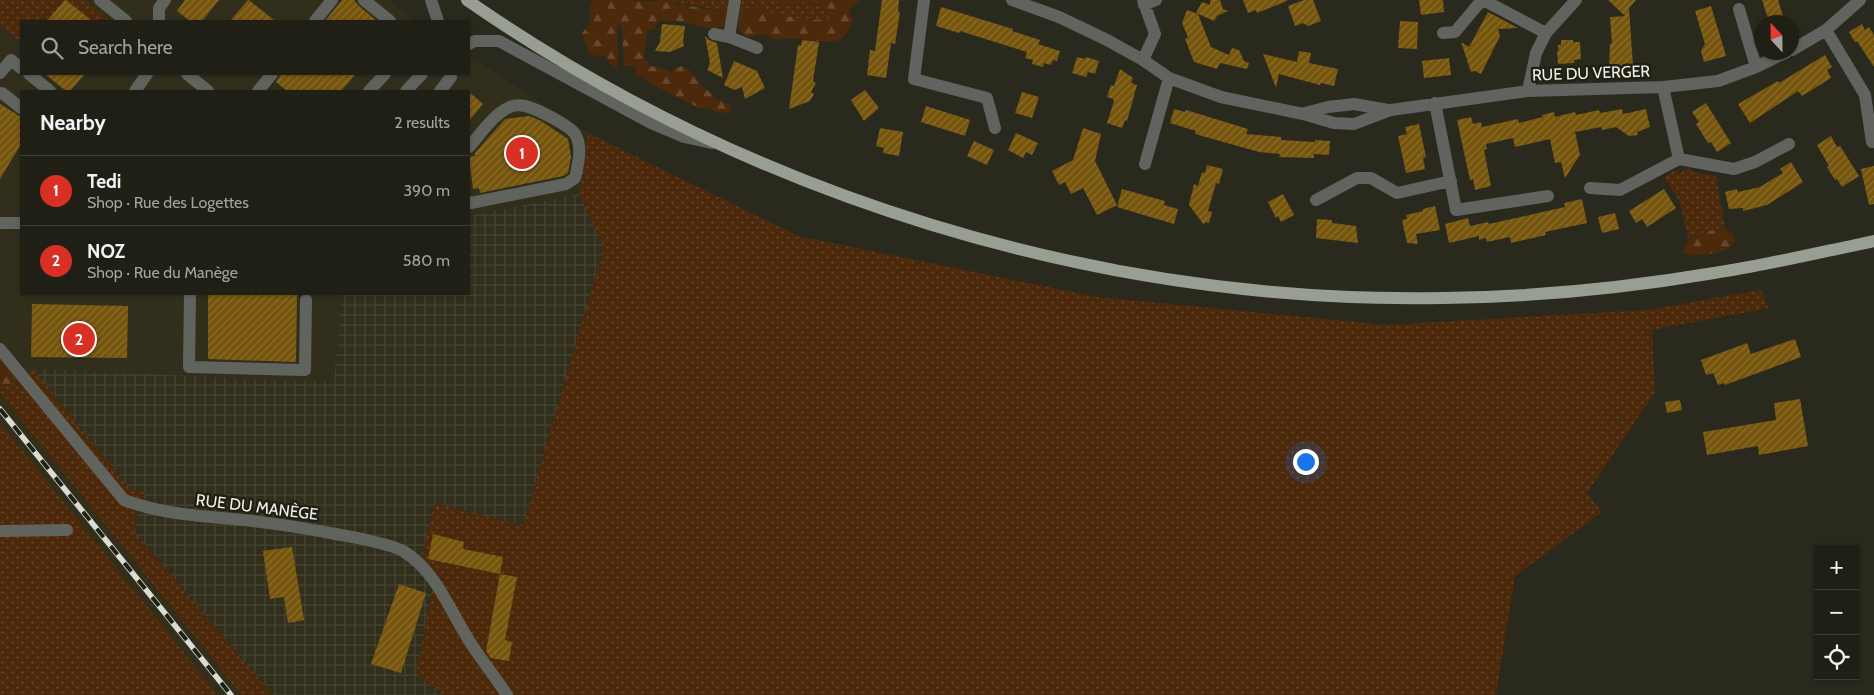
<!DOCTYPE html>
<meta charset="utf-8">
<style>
:root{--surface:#201f16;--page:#2d2c23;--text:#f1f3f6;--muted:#a2a2a1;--line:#3d3d35;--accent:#d93025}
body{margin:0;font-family:Cabin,sans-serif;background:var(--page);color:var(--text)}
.controls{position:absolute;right:15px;bottom:15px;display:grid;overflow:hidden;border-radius:0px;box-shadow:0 1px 4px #0004}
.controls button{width:45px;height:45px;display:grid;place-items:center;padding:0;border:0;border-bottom:1px solid var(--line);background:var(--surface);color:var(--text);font:25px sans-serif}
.compass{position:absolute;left:1754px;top:15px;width:45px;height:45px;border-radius:50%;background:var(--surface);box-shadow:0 1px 4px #0004;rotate:338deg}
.you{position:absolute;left:1305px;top:461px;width:18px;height:18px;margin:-12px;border:4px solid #fff;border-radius:50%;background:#1a73e8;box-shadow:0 0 0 8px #1a73e833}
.badge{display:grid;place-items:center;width:32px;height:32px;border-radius:50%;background:var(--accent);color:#fff;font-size:16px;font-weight:700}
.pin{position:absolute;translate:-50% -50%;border:2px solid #fff;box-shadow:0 1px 5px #0006}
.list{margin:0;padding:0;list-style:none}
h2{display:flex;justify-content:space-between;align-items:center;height:65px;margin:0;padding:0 20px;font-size:21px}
h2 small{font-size:16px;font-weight:400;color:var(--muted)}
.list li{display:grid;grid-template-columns:32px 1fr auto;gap:15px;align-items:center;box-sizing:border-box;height:70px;padding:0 20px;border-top:1px solid var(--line)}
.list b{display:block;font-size:19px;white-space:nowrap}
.list p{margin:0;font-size:16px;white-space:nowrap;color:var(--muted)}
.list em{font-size:16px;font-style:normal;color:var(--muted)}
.icon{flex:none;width:28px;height:28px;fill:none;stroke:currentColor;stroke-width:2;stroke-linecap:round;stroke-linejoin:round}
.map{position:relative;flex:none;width:1874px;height:695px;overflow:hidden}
.search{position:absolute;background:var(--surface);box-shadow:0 1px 4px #0004;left:20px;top:20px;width:450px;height:55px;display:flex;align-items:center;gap:12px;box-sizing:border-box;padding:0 18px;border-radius:0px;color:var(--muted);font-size:19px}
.panel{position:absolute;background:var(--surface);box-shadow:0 1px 4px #0004;left:20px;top:90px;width:450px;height:205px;border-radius:0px}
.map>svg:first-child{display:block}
</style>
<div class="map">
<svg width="1874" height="695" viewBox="0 0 1874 695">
<defs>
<pattern id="industrial-grid" width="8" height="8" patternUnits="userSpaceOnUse" patternTransform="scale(1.25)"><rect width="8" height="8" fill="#312f1c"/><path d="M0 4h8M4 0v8" fill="none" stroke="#454332"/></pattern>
<pattern id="grass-dots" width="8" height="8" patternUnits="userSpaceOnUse" patternTransform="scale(1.25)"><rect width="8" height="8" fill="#4d290b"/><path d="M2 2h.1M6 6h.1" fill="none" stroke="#67482f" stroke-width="1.8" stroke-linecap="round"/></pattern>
<pattern id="forest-firs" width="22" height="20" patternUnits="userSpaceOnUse" patternTransform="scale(1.25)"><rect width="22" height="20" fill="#4d290b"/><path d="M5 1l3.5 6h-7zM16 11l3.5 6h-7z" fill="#67482f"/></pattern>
<pattern id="building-hatch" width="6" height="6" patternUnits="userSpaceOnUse" patternTransform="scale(1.25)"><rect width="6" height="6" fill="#76550d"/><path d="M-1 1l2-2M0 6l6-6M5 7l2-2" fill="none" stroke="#8a6e30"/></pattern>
</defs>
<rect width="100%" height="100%" fill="#2a291d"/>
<path fill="#312f1c" d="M0 0H389L414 21H21V74H469V56L588 133 579 194 474 215 469 220V91H21V294H342L334 382 33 369 18 379 0 359Z
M0 394 161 596 241 695H218L0 422Z"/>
<path fill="url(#industrial-grid)" d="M579 194 604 247 523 526 435 504 436 573 416 673 444 695H273L135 533 136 518 145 493 129 488 33 369 334 382 342 294H469V220L474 215Z"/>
<path fill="url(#grass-dots)" d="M0 0H65L47 21H21V36L18 40 0 24Z
M66 0H85L110 21H92Z
M652 0H731L728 16 726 12C702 6 677 2 652 0Z
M742 0H780L779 1C796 4 814 2 830 9L833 14 829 19 806 20 750 9 739 14Z
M588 133 798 236 1097 297 1386 325 1647 310 1761 290 1769 308 1652 330 1655 392 1587 493 1602 512 1515 576 1496 695H444L416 673 436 573 422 556 435 503 523 526 604 247 579 194Z
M1690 168 1693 172 1716 176 1725 228 1707 231 1688 239 1680 202 1664 177 1677 169 1680 173Z
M33 369 129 488 145 493 136 518 135 533 273 695H241L0 394V391Z
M0 422 218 695H0Z"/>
<path fill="url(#forest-firs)" d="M594 0 660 1 726 12 728 14 725 25C711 33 692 23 678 21 671 21 664 21 658 21L654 30 647 31 644 56 650 66 662 68 670 72 681 66C693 70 694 77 702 86 707 92 711 90 716 99L721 100 731 106 732 110 730 113 714 112 710 108 701 109 646 81 644 77 637 76 635 74 637 68 624 65 622 29 620 25 617 27 618 53 617 68 613 67C600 48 606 59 589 54L582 33 590 24V7Z
M780 0H860L849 9 852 20 851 26 843 38 837 41 828 42 786 38 777 40 764 34 748 37 743 35 738 27 739 14 757 7 774 13 806 20 829 19 833 14 830 9C822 5 812 3 803 3 793 3 792 10 780 5Z
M1725 228 1734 235 1735 241C1726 255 1702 256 1687 255L1684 252C1686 233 1709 231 1725 228Z
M0 359 18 379 0 391Z"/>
<path fill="url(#building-hatch)" d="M65 0H66L92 21H47Z
M185 0H219L202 21H190L177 11Z
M248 0H249L275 21H230Z
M342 0H354L359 6 377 21H325Z
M882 0H899L898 12H900L895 44 891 43 886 78 867 75 870 50 875 51Z
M1210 0H1220L1223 9 1228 11 1217 16 1214 21 1196 13 1202 2 1210 5Z
M1243 0H1287V1L1257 13 1256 10 1248 13Z
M1304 0H1313L1321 21 1308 26 1303 23 1295 26 1288 6Z
M1419 0H1443L1444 12 1421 15Z
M1608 0H1636L1629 8 1633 66 1609 70 1610 44H1612L1610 17 1625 16Z
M1762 0H1778L1785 22H1769Z
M1711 6 1726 56 1704 62 1701 51 1705 44 1695 11Z
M941 7 1013 29 1012 31 1040 40 1038 44 1060 51 1057 61 1053 60 1051 65 1044 63 1043 67 1032 64 1033 60 1025 58 1027 52 960 31 959 33 936 26Z
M1187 10 1198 14 1211 47 1229 55 1232 48 1239 50 1244 61 1249 63 1247 69 1220 63 1217 69 1194 62 1185 39 1188 37 1182 23Z
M1488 12 1518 28 1498 29 1500 36 1481 74 1475 71 1471 72 1461 42 1469 47Z
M1400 21 1418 22 1417 49 1398 48Z
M662 24 685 26 683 42 684 46 670 52 655 51 660 42Z
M1862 24 1865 30 1869 27 1874 35V67L1857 41 1855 42 1849 32Z
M705 36 709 40 717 43 723 78 707 70 710 63Z
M802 40 819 42 813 81 816 83 811 92 814 94 810 101 789 109 798 45 801 46Z
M1561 40H1573V42H1580L1581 59 1574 60V63L1558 64 1557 51H1559L1558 45H1561Z
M1299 51 1311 53 1309 63 1338 69 1334 86 1321 83 1320 85 1279 74 1276 88 1263 54 1297 62Z
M1825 55 1832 67 1827 70 1831 78 1802 96 1798 91 1750 123 1738 104 1778 81 1779 83Z
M1077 57 1085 59 1086 57 1099 61 1095 74 1088 72 1086 77 1072 73Z
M1449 58 1451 75 1424 78 1422 61Z
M734 61 757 71 765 88 745 99 742 87 734 90 724 85Z
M1120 69 1133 78 1131 83 1137 85 1127 121 1125 120 1122 128 1107 123 1114 101 1113 99 1107 97 1111 85 1114 86Z
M45 74H85L70 91H66Z
M281 74H356L341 91H287L276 82Z
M865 90 879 108 864 121 851 100Z
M469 92 483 104 469 121Z
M1022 92 1039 97 1032 118 1015 113Z
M1706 103 1731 143 1717 152 1711 142 1708 143 1696 124 1699 122 1692 112Z
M0 104 21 117V144L0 179Z
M926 106 970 120 965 136 921 122Z
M1174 109 1185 112 1186 110 1248 129 1246 134 1281 137V140L1315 142V140L1330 141 1329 155 1314 154V158L1279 157 1280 154 1259 152 1195 134 1196 131 1170 123Z
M1622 109 1623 114 1646 109 1650 127 1637 132 1638 135 1629 136 1616 127 1602 130 1601 127 1575 132 1580 155 1565 178 1561 162 1555 163 1550 139 1515 147 1513 138 1486 144 1487 149 1484 150 1491 186 1475 190 1473 179 1470 180 1457 120 1471 117 1473 124 1481 122 1482 127 1518 119 1519 123 1543 117 1542 115 1554 112 1555 117 1575 112 1576 115 1599 110 1600 113Z
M529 116 541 121 568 139 571 157 568 173 563 176 480 193 479 188 473 189 469 157 475 156V153L505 119Z
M1419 124 1426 157 1423 158 1425 169 1406 173 1398 136 1407 134 1405 127Z
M880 128 903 132 899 156 883 153 884 148 876 146Z
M1083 128 1101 134 1095 161 1117 205 1097 215 1083 188 1071 194 1065 182 1059 185 1052 171 1073 160Z
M1016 133 1038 143 1032 155 1026 152 1023 158 1008 150Z
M1831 136 1837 147 1840 146 1859 176 1842 187 1837 179 1835 180 1827 167 1829 166 1817 145Z
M974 141 994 150 987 165 967 156Z
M1791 162 1803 182 1767 205 1743 211V208L1729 209 1725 192 1737 189 1738 192 1760 187 1783 173 1780 169Z
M1207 165 1223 169 1219 184 1216 183 1208 211 1212 212 1209 223 1205 222 1204 225 1189 205 1194 184 1198 186 1202 172 1205 173Z
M1874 166V204L1869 205 1861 169Z
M1122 189 1165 201 1164 205 1178 209 1174 224 1117 207Z
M1664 189 1676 208 1647 227 1642 219 1636 223 1629 211Z
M1283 194 1294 215 1281 222 1278 216 1276 218 1268 202Z
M1582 199 1587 223 1545 232 1546 235 1511 243 1510 237 1487 242 1486 238 1479 240V236L1449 243 1445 224 1468 218 1470 226 1488 222 1489 224 1565 207 1564 203Z
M1435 206 1440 230 1416 234 1418 244 1407 243 1402 220 1407 219 1406 215 1423 211V209Z
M1615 213 1619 229 1602 233 1598 217Z
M1317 219 1332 220V223L1356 226 1358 243 1316 238Z
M208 294H297L296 362 208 359Z
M32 304 128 306 127 358 31 357Z
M1795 339 1801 357 1725 385 1724 383 1718 385 1713 373 1706 375 1701 360 1747 343 1751 354Z
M1800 399 1808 446 1759 455 1758 446 1707 455 1703 432 1776 420 1774 403Z
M1680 400 1682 410 1667 413 1665 402Z
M433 534 464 542 463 549 503 557 500 574 428 559Z
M292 547 304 620 288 623 284 597 270 599 263 551Z
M500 574 517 577 505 640 512 642 509 661 491 658 486 651Z
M399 584 426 593 401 673 371 664Z"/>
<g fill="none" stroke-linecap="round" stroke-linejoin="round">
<path stroke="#61645e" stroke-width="12" d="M100 0 126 21
M364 0 390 21
M431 0 438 21
M924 0 914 79 987 98 995 128
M1012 0 1059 17 1107 40 1143 60 1169 78 1221 97 1303 114 1334 123 1354 124 1391 110 1528 91 1663 87 1718 81 1756 67 1787 52
M1143 0 1155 34 1143 60
M1483 0 1546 33
M1144 5 1156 0
M1739 9 1756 67
M159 21V8L165 0
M315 21 332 0
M1826 30 1865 95 1872 142
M1443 33 1455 32 1482 0
M714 34 729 37 757 48
M729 37 735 0
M469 44 475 41H499L651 123 684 137 712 143
M1792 50 1826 30 1860 0
M0 73 11 60 21 68
M29 74 50 91
M187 74 208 91
M1663 87 1679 159 1734 169 1755 162 1789 144
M135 91 147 74
M258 91 272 74
M369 91 385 74
M406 91 422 74
M440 91 451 77
M1528 91 1536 53 1546 33 1576 0
M2 93 21 108
M1435 103 1456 210 1548 196
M1305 113 1328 107 1354 104 1388 110
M469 147C481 134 493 114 510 107 514 105 520 105 525 106 535 108 569 125 575 134 583 146 578 165 575 178L566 184 471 203 469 202
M1145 164 1169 78
M1590 188 1620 190 1679 159
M1316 200 1357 178H1371L1397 193 1451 181
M0 223H21
M190 294 189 367 305 370 306 300
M0 349 124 500C162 514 193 515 232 519 268 522 305 528 341 535 354 537 393 545 403 551 437 571 451 614 472 645 483 662 496 678 507 695
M0 531 67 530"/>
<path stroke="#999e92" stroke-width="12" d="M467 0C749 196 1098 304 1442 298 1533 297 1625 288 1714 273 1768 265 1821 252 1874 241"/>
<defs>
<path id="rail" d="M0 409 231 695"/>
</defs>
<use href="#rail" stroke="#dcdcd3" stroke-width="5.5"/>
<use href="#rail" stroke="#212014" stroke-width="4" stroke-dasharray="11" stroke-linecap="butt"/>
</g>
<g text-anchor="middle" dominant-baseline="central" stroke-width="5" stroke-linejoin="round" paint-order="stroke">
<g font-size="16" fill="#f2f2ea" stroke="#212014">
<text transform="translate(1591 73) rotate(-2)">RUE DU VERGER</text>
<text transform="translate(257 507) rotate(7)">RUE DU MANÈGE</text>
</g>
</g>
</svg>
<div class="controls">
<button>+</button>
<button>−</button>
<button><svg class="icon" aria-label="locate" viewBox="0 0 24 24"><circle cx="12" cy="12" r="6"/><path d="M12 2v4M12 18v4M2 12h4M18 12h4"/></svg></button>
</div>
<svg class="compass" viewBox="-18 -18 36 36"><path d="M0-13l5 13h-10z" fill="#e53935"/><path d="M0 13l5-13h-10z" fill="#a2a2a1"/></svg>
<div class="you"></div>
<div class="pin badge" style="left:522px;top:153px">1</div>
<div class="pin badge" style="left:79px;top:339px">2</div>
<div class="search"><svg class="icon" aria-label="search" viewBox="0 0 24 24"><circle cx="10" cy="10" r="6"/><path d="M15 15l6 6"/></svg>Search here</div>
<section class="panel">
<h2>Nearby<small>2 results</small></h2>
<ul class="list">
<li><span class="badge">1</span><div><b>Tedi</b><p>Shop · Rue des Logettes</p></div><em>390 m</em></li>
<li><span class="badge">2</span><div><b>NOZ</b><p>Shop · Rue du Manège</p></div><em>580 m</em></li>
</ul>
</section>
</div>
